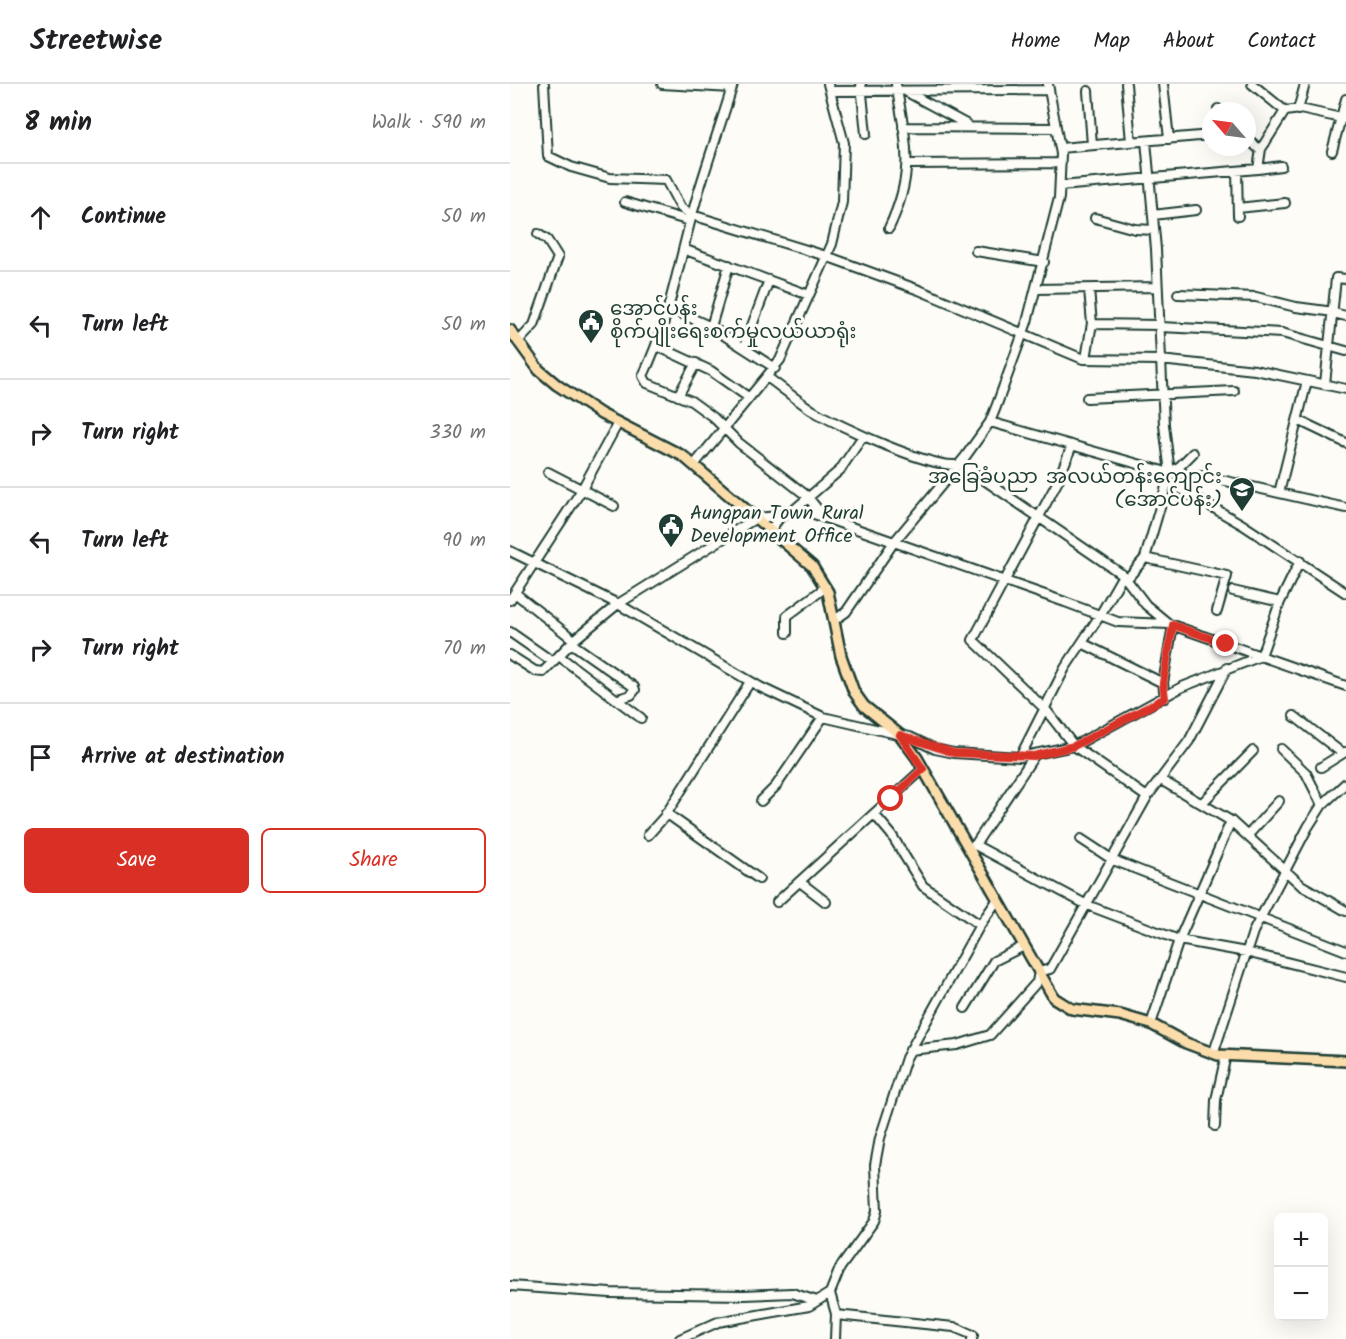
<!DOCTYPE html>
<meta charset="utf-8">
<style>
:root{--surface:#fff;--page:#f6f6f6;--text:#202124;--muted:#757577;--line:#e0e0e0;--accent:#d93025}
body{margin:0;font-family:Kalam,"Noto Sans Myanmar",sans-serif;background:var(--page);color:var(--text)}
.controls{position:absolute;right:18px;bottom:18px;display:grid;overflow:hidden;border-radius:9px;box-shadow:0 6px 24px #0002}
.controls button{width:54px;height:54px;display:grid;place-items:center;padding:0;border:0;border-bottom:2px solid var(--line);background:var(--surface);color:var(--text);font:30px sans-serif}
.compass{position:absolute;left:692px;top:18px;width:54px;height:54px;border-radius:50%;background:var(--surface);box-shadow:0 6px 24px #0002;rotate:298deg}
.stop{position:absolute;width:18px;height:18px;margin:-14px;border:4px solid #d93025;border-radius:50%;background:#fff}
.stop.end{background:#d93025;border-color:#fff;box-shadow:0 2px 6px #0008}
.list{margin:0;padding:0;list-style:none}
h2{display:flex;justify-content:space-between;align-items:center;height:78px;margin:0;padding:0 24px;font-size:26px}
h2 small{font-size:20px;font-weight:400;color:var(--muted)}
.list li{display:grid;grid-template-columns:39px 1fr auto;gap:18px;align-items:center;box-sizing:border-box;height:108px;padding:0 24px;border-top:2px solid var(--line)}
.list b{display:block;font-size:22px;white-space:nowrap}
.list em{font-size:20px;font-style:normal;color:var(--muted)}
.actions{display:flex;gap:12px;padding:18px 24px}
.actions a{flex:1;padding:14px 0;border:2px solid var(--accent);border-radius:9px;text-align:center;font-size:21px;color:var(--accent)}
.actions .main{background:var(--accent);color:#fff}
.icon{flex:none;width:33px;height:33px;fill:none;stroke:currentColor;stroke-width:2;stroke-linecap:round;stroke-linejoin:round}
.map{position:relative;flex:none;width:836px;height:1255px;overflow:hidden}
header{display:flex;align-items:center;gap:36px;box-sizing:border-box;height:84px;padding:0 30px;background:var(--surface);border-bottom:2px solid var(--line)}
header strong{font-size:28px}
nav{display:flex;gap:33px;margin-inline-start:auto;font-size:21px}
main{display:flex}
aside{flex:1;background:var(--surface)}
.map>svg:first-child{display:block}
</style>
<header>
<strong>Streetwise</strong>
<nav><a>Home</a><a>Map</a><a>About</a><a>Contact</a></nav>
</header>
<main>
<aside>
<h2>8 min<small>Walk · 590 m</small></h2>
<ul class="list">
<li><svg class="icon" aria-label="ahead" viewBox="0 0 24 24"><path d="M12 20V5M6 11l6-6 6 6"/></svg><div><b>Continue</b></div><em>50 m</em></li>
<li><svg class="icon" aria-label="left" viewBox="0 0 24 24"><path d="M17 20v-9H6M10 6l-5 5 5 5"/></svg><div><b>Turn left</b></div><em>50 m</em></li>
<li><svg class="icon" aria-label="right" viewBox="0 0 24 24"><path d="M7 20v-9h11M14 6l5 5-5 5"/></svg><div><b>Turn right</b></div><em>330 m</em></li>
<li><svg class="icon" aria-label="left" viewBox="0 0 24 24"><path d="M17 20v-9H6M10 6l-5 5 5 5"/></svg><div><b>Turn left</b></div><em>90 m</em></li>
<li><svg class="icon" aria-label="right" viewBox="0 0 24 24"><path d="M7 20v-9h11M14 6l5 5-5 5"/></svg><div><b>Turn right</b></div><em>70 m</em></li>
<li><svg class="icon" aria-label="arrive" viewBox="0 0 24 24"><path d="M6 21V4h12l-3 4 3 4H6"/></svg><div><b>Arrive at destination</b></div></li>
</ul>
<div class="actions"><a class="main">Save</a><a>Share</a></div>
</aside>
<div class="map">
<svg width="836" height="1255" viewBox="0 0 836 1255">
<rect width="100%" height="100%" fill="#fdfcf7"/>
<filter id="ink" filterUnits="userSpaceOnUse"><feTurbulence type="fractalNoise" baseFrequency=".0167" numOctaves="2"/><feDisplacementMap in="SourceGraphic" scale="12" xChannelSelector="R" yChannelSelector="G"/><feConvolveMatrix kernelMatrix="1 2 1 2 8 2 1 2 1" color-interpolation-filters="sRGB"/></filter>
<g filter="url(#ink)">
<g fill="none" stroke-linecap="round" stroke-linejoin="round">
<defs>
<path id="minor" d="M34 0 38 72 61 83 100 94 156 96 171 124 182 131 316 172 409 206 573 275 650 276 745 286 836 305
M152 0 222 4
M223 0C210 44 194 86 182 131 167 186 158 240 133 292L137 299 181 317 203 333 229 359 297 412 313 432
M351 0 356 50
M616 0 621 58
M653 0 659 55
M742 0 775 27
M320 7 539 6
M395 7 456 40
M578 7 582 61
M708 25 710 27
M788 26 795 0
M393 43 546 44
M737 54 750 66
M550 64 701 51
M822 67 836 15
M398 80 551 79
M748 85 771 82
M727 87 728 132
M550 102 748 85 751 65 775 27 790 25 836 35
M115 118 180 137
M728 124 775 119
M643 131 686 126
M585 134 625 145 644 146
M379 144C406 87 396 59 386 0
M173 165 299 211
M466 167 534 178
M527 205 647 203
M579 205 582 240 650 241
M668 210 746 213 786 223 824 228
M159 224 201 243 265 284
M823 229 836 232
M201 243 219 181
M650 243 772 249 836 267
M8 258 24 241 48 173 37 156 28 150
M147 262 201 287 238 313
M234 263 259 196
M576 275 582 239
M257 293C272 304 287 316 302 326 326 341 427 388 451 380L613 491 636 521 659 540
M815 300 826 194 836 195
M168 312 186 279
M577 314 724 307
M788 336 836 359
M480 338 660 389 698 393 836 424
M562 361 548 397 463 556 536 626 564 662 637 713
M184 381 270 276 322 160 332 118 334 59 318 0
M38 388 104 422
M661 388 670 382 683 369
M659 398 733 441 836 509
M769 409 797 297
M285 425 330 386 353 352
M262 446C271 424 284 425 304 430L555 518 608 538 659 540 836 602
M0 467 108 520 250 603 313 633 400 653 425 665 444 669 510 673 564 662 672 603 751 572 770 518 790 477
M635 474 717 492 707 527
M617 495 635 474 660 389 654 341 646 165 636 57
M723 507 770 518
M5 509 64 556
M0 516 71 407 108 339
M326 535 336 528 384 458 455 373 480 338 486 323 517 238 549 114 551 70 538 0
M0 548 43 578
M277 549V532L316 503
M61 559 124 603 125 606 121 611 108 615
M572 559 653 599
M0 571 25 587 33 588 64 556 108 520 246 434 269 432
M49 572 131 634
M655 614 653 599 663 541
M784 632 832 669
M771 665 796 689 812 721
M510 673 555 584 589 533 613 491
M811 683 835 668
M651 696 721 737 791 801 836 827
M251 717 266 702 313 633
M693 718 743 667
M156 729 249 795
M364 730 381 750 413 802 470 841
M138 751 155 732 240 598
M738 751 769 717
M571 755 603 776 836 867
M465 761 524 672
M458 764 465 761 577 821 669 856 736 868 836 893
M290 798 316 818
M267 818 413 685
M455 924 484 877 514 862
M641 940 669 856 721 737
M400 966 447 961 480 951 527 898 529 888 540 885 637 713 679 657 717 584
M704 968 743 848 798 743 812 721 836 699
M705 1042 706 1016 716 971
M0 1202 100 1209 234 1211 282 1209 307 1217
M326 1231 444 1243 463 1251 462 1255
M170 1255 208 1238 299 1222 320 1209
M325 1255 326 1230 320 1209 330 1184 364 1137 367 1127 365 1081 370 1054 396 974 470 841 488 815"/>
<path id="major" d="M0 246 29 286 47 301 91 330 173 372 302 482 318 508 331 572 344 608 354 622 390 651 407 674 544 914 562 925 610 931 641 940 676 959 708 971 836 977"/>
</defs>
<use href="#minor" stroke="#1f3d34" stroke-width="12"/>
<use href="#major" stroke="#1f3d34" stroke-width="14"/>
<use href="#minor" stroke="#fdfcf7" stroke-width="8"/>
<use href="#major" stroke="#fbddab" stroke-width="9"/>
</g>
</g>
<g fill="none" stroke-linecap="round" stroke-linejoin="round" filter="url(#ink)">
<path stroke="#d93025" stroke-width="8" d="M381 715 413 685 390 651 444 669 524 672 564 662 655 614 653 599 663 541 716 560"/>
</g>
<defs>
<symbol id="civic-pin" viewBox="-11 -11 22 30"><path d="M0 17L-7.5 6A9.5 9.5 0 1 1 7.5 6Z" fill="#1f3d34" stroke="#fdfcf7"/><path d="M-.6-6.5H3V-4.5H.6V-3L4-1V1h2V6H-6V1h2V-1L-.6-3ZM-1.2 2.5V6h2.4V2.5Z" fill="#fff"/></symbol>
<symbol id="school-pin" viewBox="-11 -11 22 30"><path d="M0 17L-7.5 6A9.5 9.5 0 1 1 7.5 6Z" fill="#1f3d34" stroke="#fdfcf7"/><path d="M0-5L7-2L0 1L-7-2ZM-4 1L0 2.5L4 1V4Q0 6-4 4Z" fill="#fff"/></symbol>
</defs>
<g fill-rule="evenodd">
<use href="#civic-pin" x="66" y="223" width="30" height="40"/>
<use href="#school-pin" x="717" y="391" width="30" height="40"/>
<use href="#civic-pin" x="146" y="427" width="30" height="40"/>
</g>
<g text-anchor="middle" dominant-baseline="central" stroke-width="6" stroke-linejoin="round" paint-order="stroke">
<g font-size="20" fill="#1f3d34" stroke="#fdfcf7" text-anchor="start">
<text x="100" y="226">အောင်ပန်း<tspan x="100" dy="23">စိုက်ပျိုးရေးစက်မှုလယ်ယာရုံး</tspan></text>
<text x="712" y="394" text-anchor="end">အခြေခံပညာ အလယ်တန်းကျောင်း<tspan x="712" dy="23">(အောင်ပန်း)</tspan></text>
<text x="180" y="430">Aungpan Town Rural<tspan x="180" dy="23">Development Office</tspan></text>
</g>
</g>
</svg>
<div class="controls">
<button>+</button>
<button>−</button>
</div>
<svg class="compass" viewBox="-18 -18 36 36"><path d="M0-13l5 13h-10z" fill="#e53935"/><path d="M0 13l5-13h-10z" fill="#757577"/></svg>
<div class="stop" style="left:381px;top:715px"></div>
<div class="stop end" style="left:716px;top:560px"></div>
</div>
</main>
